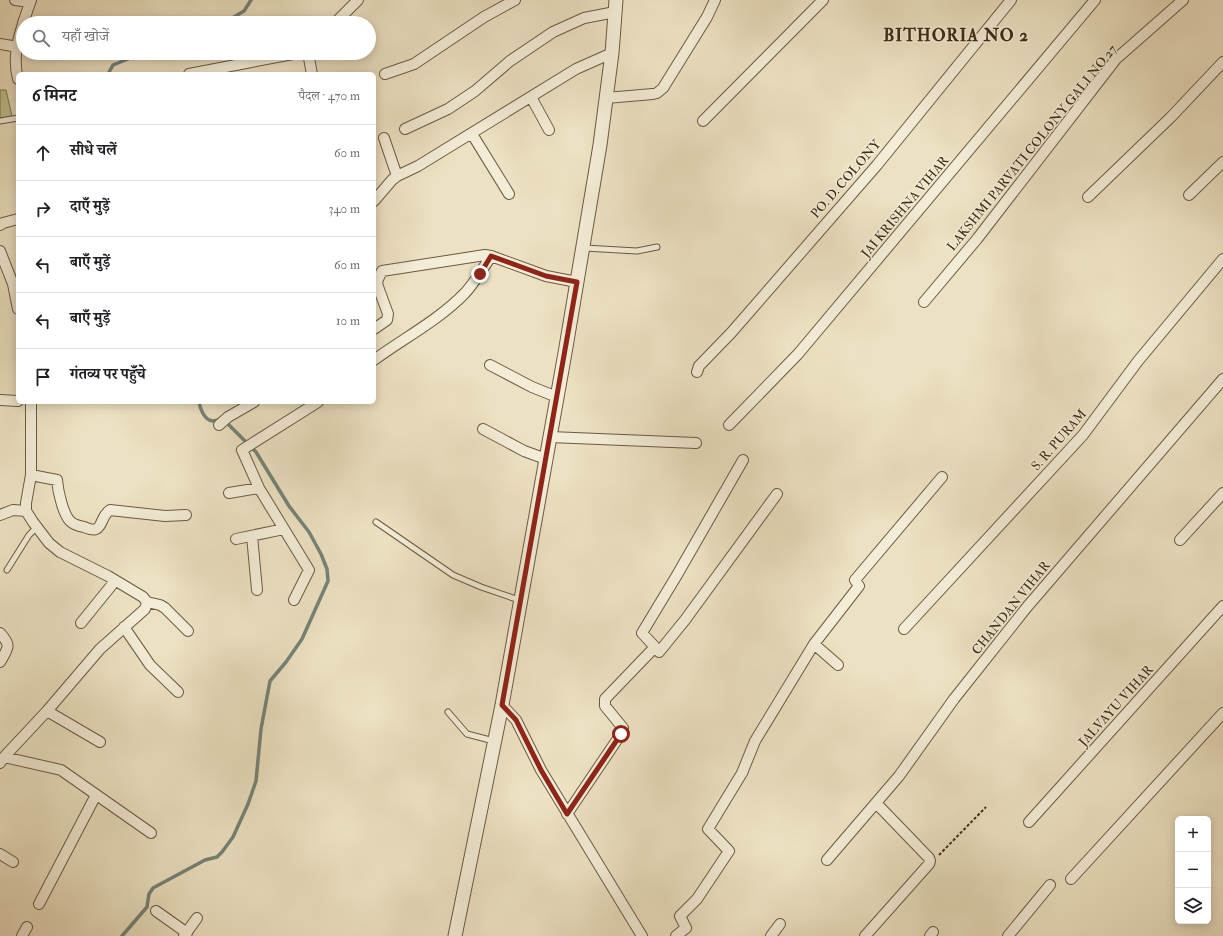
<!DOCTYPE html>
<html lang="hi">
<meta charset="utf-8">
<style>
:root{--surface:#fff;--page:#f6f6f6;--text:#202124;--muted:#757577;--line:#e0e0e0}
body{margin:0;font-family:"IM FELL Double Pica","Noto Serif Devanagari",serif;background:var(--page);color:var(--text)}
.controls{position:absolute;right:12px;bottom:12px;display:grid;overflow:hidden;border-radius:6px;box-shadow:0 2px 10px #0003}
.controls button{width:36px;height:36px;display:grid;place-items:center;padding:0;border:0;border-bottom:1px solid var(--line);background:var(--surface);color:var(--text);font:20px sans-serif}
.stop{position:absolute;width:12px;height:12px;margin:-9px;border:3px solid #8f2418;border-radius:50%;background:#fff}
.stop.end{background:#8f2418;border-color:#fff;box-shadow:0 1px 4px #0008}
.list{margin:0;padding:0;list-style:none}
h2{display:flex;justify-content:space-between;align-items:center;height:52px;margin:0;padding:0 16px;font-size:17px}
h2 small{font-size:13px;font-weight:400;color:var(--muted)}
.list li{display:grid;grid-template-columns:26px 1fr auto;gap:12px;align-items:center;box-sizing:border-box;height:56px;padding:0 16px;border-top:1px solid var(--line)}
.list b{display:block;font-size:15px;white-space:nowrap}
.list em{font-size:13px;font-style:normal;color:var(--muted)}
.icon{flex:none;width:22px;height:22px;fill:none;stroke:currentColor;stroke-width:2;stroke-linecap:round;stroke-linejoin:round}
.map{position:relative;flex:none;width:1223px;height:936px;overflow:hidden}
.search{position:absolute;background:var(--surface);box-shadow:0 2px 10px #0003;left:16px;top:16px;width:360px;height:44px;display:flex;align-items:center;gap:10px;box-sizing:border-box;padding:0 14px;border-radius:22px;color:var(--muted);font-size:15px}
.panel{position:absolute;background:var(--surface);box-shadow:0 2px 10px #0003;left:16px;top:72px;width:360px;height:332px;border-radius:6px}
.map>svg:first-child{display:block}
</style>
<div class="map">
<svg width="1223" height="936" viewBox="0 0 1223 936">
<rect width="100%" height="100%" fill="#ece1c2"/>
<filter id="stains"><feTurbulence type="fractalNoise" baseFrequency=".005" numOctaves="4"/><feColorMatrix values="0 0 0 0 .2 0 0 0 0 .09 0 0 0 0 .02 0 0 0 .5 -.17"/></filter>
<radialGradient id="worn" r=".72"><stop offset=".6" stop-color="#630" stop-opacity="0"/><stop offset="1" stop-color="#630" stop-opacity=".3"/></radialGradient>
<path fill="#c0c18e" stroke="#7f7752" d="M0 90H6L12 116 0 118Z"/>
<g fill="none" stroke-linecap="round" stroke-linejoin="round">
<path stroke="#758379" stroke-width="3.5" d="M224 23 244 11 251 0
M108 74 113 65 143 53
M199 402C201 412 207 426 220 419
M122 936 147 907 149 894 153 888 205 860 217 857 222 852 233 837 248 804 256 781 261 729 270 681 286 662 302 639 328 581 327 569 321 554 309 532 289 506 256 452 225 421"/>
<defs>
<path id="service" d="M0 121 18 118
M584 248 637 251 657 247
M376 522 453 575 481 587 519 600
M7 570 29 535 37 527
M448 712 467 734 494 741"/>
<path id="minor" d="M15 0 30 2
M23 23 31 0
M335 23 358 0
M0 44 18 47
M308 53 312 74
M189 74 298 53
M385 74 414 64 484 17 515 0
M18 79C13 60 17 42 23 24
M531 97 549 130
M606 98 653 94 657 93 663 88 707 17 715 0
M703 121 823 0
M405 129 448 109 475 91 510 61 553 32 584 18 615 12
M472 134 509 194
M384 138 397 176
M1189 195 1223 162
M1088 197 1171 117 1223 62
M374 201 392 180 397 176 418 166 576 69 612 53
M0 225 3 223 18 219
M0 251 13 284 18 309
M924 302 977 239 1116 59 1183 0
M374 329 387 320 388 314 377 284 378 279 382 271 485 255 491 256 546 276 577 282
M374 360C404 338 439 320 465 293 475 282 483 269 491 256
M490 365 532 387 557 397
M697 372 699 366 731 333 877 165 1011 0
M0 400 18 401
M219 425 228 417 254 402
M729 425 798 354 1095 0
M483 429 524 451 546 459
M550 437 696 443
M31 475 57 480C58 491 63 514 70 521 74 525 78 526 84 527 87 528 92 531 96 529 102 527 102 515 110 510L165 516 186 515
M229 493 259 488
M0 515 13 510 26 511
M252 536 257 590
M236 539 284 529
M1180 540 1223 493
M294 600 309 570 259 488 242 450 318 402
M147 602 160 605 165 608 188 631
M81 623 115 581
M124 627 150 665 178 692
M904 629 1083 435 1138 361 1223 259
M0 633C12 646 8 648 0 662
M814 644 838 665
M655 647 642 633 677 575 743 460
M502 705 516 720 541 770 642 936
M47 711 100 742
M4 757 61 770 151 833
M0 763 4 757 47 711 100 649 145 609 147 602 143 597 108 576 60 552 49 543 33 522 26 511V503L31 475V402
M567 814 621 734 623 728 605 706V699L655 647 659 652 685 620 777 494
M1029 822 1223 606
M0 854 13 862
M827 860 899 776 954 699 1027 607 1223 379
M1071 879 1223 713
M39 904 96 795
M156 911 187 933
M22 936 27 927
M184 936 197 918
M676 936 686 928 680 916 697 899 729 851 708 829 742 773 755 741 814 644 859 586 855 580 942 477
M771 936 780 924
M865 936 929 864 930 861 929 858 876 803
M930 936 933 932
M1008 936 1050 885"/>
<path id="tertiary" d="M455 936 502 705 565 353 600 145 612 53 616 0"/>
</defs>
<use href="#service" stroke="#6a5a42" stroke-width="7"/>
<use href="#minor" stroke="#6a5a42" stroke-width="12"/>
<use href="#tertiary" stroke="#6a5a42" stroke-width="15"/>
<path stroke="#3e2d17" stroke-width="2" stroke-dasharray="3 2" stroke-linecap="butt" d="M939 855 986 807"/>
<use href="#service" stroke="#f3ecd7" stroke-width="5"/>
<use href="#minor" stroke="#f3ecd7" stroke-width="10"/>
<use href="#tertiary" stroke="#f3ecd7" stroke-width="13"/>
</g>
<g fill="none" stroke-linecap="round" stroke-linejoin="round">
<path stroke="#8f2418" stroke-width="5" d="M480 274 491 256 546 276 577 282 502 705 516 720 541 770 567 814 621 734"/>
</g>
<g text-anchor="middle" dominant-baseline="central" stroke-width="3" stroke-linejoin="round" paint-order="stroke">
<g font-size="13" fill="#3e2d17" stroke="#f3ecd7">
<text transform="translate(1032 148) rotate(-51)">LAKSHMI PARVATI COLONY GALI NO 27</text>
<text transform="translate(846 179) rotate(-49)">PO. D. COLONY</text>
<text transform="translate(905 207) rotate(-50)">JAI KRISHNA VIHAR</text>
<text transform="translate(1059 440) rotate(-49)">S. R. PURAM</text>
<text transform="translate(1011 608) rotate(-51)">CHANDAN VIHAR</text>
<text transform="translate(1116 706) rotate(-48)">JALVAYU VIHAR</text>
</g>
<g font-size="17" font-weight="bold" letter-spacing="1" fill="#3e2d17" stroke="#f3ecd7">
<text x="956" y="35">BITHORIA NO 2</text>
</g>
</g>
<rect width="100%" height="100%" filter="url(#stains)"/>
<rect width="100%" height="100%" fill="url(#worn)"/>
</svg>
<div class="controls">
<button>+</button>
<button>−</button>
<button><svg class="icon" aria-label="layers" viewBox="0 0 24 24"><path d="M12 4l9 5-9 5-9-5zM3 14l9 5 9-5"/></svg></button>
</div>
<div class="stop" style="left:621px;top:734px"></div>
<div class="stop end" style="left:480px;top:274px"></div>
<div class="search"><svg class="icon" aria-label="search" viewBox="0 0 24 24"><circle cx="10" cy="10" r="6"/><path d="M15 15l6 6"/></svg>यहाँ खोजें</div>
<section class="panel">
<h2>6 मिनट<small>पैदल · 470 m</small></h2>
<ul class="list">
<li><svg class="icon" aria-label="ahead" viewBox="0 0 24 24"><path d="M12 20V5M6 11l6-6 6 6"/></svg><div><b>सीधे चलें</b></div><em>60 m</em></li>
<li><svg class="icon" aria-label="right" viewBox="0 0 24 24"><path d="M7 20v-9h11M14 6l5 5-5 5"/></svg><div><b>दाएँ मुड़ें</b></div><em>340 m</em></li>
<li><svg class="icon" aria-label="left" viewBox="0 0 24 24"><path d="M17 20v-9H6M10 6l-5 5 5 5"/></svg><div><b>बाएँ मुड़ें</b></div><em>60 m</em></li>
<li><svg class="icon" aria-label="left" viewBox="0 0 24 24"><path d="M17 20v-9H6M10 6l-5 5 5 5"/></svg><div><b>बाएँ मुड़ें</b></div><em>10 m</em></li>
<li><svg class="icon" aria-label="arrive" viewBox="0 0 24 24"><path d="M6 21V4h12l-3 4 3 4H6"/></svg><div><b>गंतव्य पर पहुँचे</b></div></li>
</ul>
</section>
</div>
